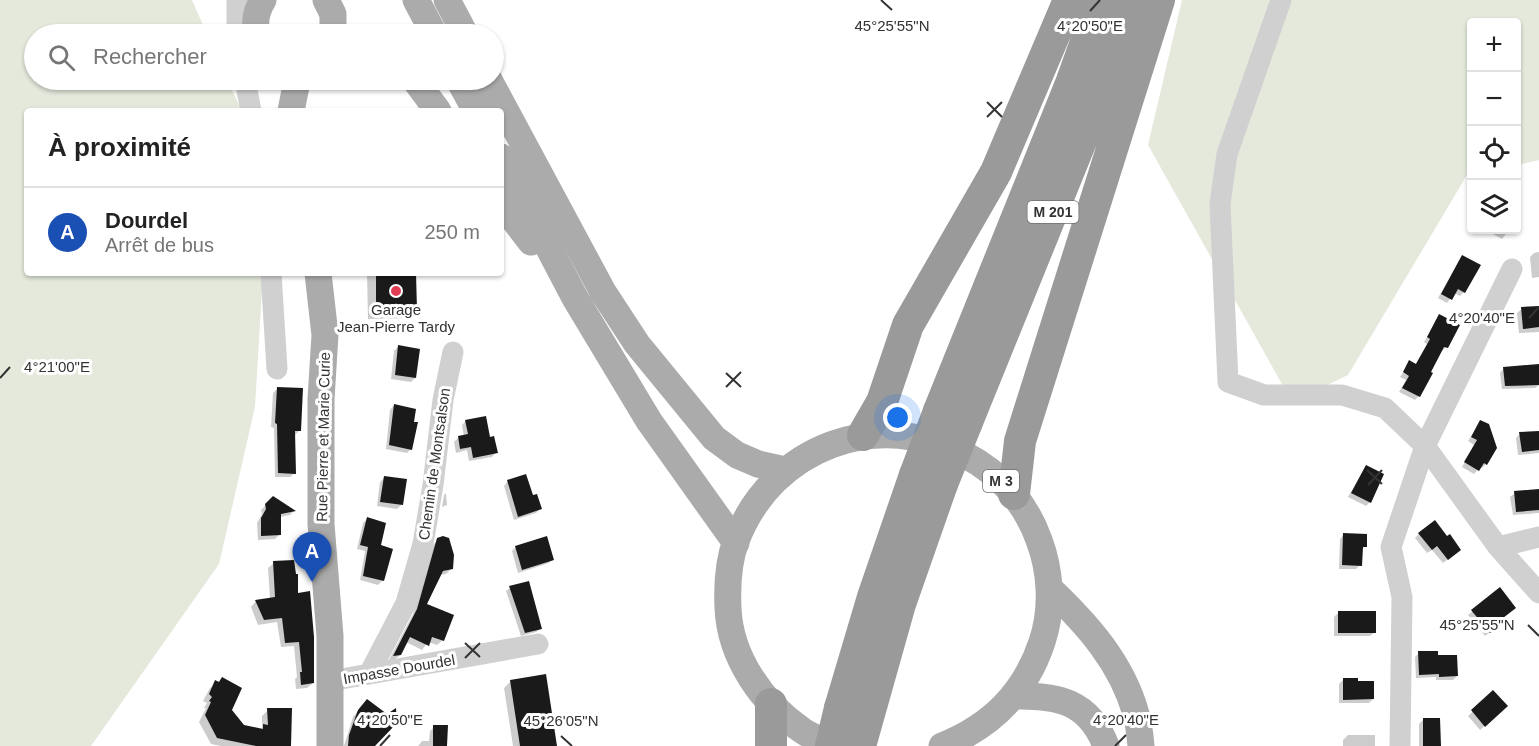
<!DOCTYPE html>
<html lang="fr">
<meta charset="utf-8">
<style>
:root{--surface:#fff;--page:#f6f6f6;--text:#222;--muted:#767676;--line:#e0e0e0;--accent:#b45309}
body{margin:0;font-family:Helvetica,sans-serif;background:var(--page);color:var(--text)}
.controls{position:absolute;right:18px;top:18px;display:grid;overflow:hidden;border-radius:6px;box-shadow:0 2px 4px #0004}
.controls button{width:54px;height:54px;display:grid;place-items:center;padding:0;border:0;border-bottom:2px solid var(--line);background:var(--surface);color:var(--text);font:30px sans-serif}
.you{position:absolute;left:898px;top:418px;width:21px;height:21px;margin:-15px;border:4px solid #fff;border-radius:50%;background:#1a73e8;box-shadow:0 0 0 9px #1a73e833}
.badge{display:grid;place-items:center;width:39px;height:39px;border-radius:50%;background:var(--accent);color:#fff;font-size:20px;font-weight:700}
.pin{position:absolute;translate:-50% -50px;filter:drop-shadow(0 2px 3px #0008)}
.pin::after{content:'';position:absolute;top:32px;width:21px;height:18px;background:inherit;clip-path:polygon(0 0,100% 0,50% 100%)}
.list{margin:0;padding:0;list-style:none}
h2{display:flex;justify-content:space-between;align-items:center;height:78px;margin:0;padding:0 24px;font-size:26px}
h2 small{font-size:20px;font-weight:400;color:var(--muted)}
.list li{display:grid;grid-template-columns:39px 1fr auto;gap:18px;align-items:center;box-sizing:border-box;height:90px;padding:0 24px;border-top:2px solid var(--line)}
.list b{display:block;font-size:22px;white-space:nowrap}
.list p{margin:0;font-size:20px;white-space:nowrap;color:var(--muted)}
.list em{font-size:20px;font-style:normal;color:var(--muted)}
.icon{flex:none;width:33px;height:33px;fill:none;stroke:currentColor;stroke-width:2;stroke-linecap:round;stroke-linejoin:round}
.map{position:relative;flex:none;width:1539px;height:746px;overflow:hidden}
.search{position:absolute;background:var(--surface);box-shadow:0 2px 4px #0004;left:24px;top:24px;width:480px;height:66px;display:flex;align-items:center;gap:15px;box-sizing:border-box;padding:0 21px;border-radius:33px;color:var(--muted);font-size:22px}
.panel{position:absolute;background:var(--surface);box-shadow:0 2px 4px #0004;left:24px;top:108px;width:480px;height:168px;border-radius:6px}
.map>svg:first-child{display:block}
</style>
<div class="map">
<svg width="1539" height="746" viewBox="0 0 1539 746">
<rect width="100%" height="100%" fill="#fff"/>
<path fill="#e4e9dc" d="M0 0H192L207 34H34V80H227L242 111H27V273H263L255 407 219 564 91 746H0Z
M1182 0H1539V160L1517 165 1516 22H1472L1471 174 1467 175 1348 375 1292 402 1148 145Z"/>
<path fill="#0003" d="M1516 215 1521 217 1516 225Z
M1485 230H1513H1509L1502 239Z
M1539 252V277L1532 278 1530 257 1534 253Z
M1459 261 1464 292 1460 296 1454 293 1447 303 1438 298Z
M367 273H414L415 309 406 318 368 319Z
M1539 307V332L1519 333 1517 313 1522 309Z
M1440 316 1446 347 1442 351 1441 350 1419 396 1415 400 1399 392 1406 380 1400 377 1410 362 1415 365 1427 344 1424 342Z
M398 347 415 378 411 382 391 379 394 351Z
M1539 366V385L1535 388 1502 389 1500 373 1504 368Z
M278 388 299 431 295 435V473L290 477H275L274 428 271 427 273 393Z
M394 405 412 423 411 449 407 453 386 449 390 410Z
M466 421 489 439 496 452 492 457 469 461 467 450 456 453 454 442 458 438 464 437 462 425Z
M1481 422 1486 464 1482 468 1480 467 1474 474 1462 467 1474 445 1468 441Z
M1539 432V453L1518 455 1516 438 1520 434Z
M1366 466 1370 502 1366 506 1348 497Z
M385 477 402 504 397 509 377 506 380 482Z
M508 481 532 497 540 509 536 513 514 520 504 486Z
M1539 490V513L1513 515 1510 497 1515 493Z
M446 493 447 505 442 507 444 495Z
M273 498 294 511 290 515 280 517 279 535 275 539 258 540 257 523 262 514 261 510Z
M367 519 379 546 382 581 378 585 360 580 365 551 357 549 363 523Z
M1344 534 1365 546 1361 550 1360 565 1356 569H1339L1340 539Z
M1419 534 1455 554 1443 563 1432 550 1427 553 1415 538Z
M438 540 451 569 446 574 439 575 425 605 443 640 437 645 428 642 422 650 406 642 400 655 394 660H389L413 614 432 546Z
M516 547 553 559 549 563 518 573 512 551Z
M274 563 297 595 313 683 307 688 296 689 295 679 297 677 294 646 281 647 277 622 258 625 251 607 256 601 270 599 268 568Z
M510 588 540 629 536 632 521 636 506 591Z
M1500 590 1502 618 1500 624 1485 636 1468 615Z
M1338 613 1375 632 1370 636H1334V617Z
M1419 653 1437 657 1457 676 1453 680H1436V677L1416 678 1415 657Z
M222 679 230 710 243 727 260 730 262 728V716L268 710 289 746H221L211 744 199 722 206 708H204L207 703 203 701 210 688Z
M1343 680 1357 682 1373 699 1369 703H1339V684Z
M511 681 555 746H513L504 688Z
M1493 692 1506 706 1480 730 1468 716Z
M362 706 374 746H344L353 717Z
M1423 720 1439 746H1419V724Z
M434 727 446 746H418L422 741H429L430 731Z
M1348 735H1375V746H1343V740Z"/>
<path fill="#1a1a1a" d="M1462 255 1481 265 1465 293 1458 289 1452 300 1441 294Z
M376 273H416L417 310 376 311Z
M1539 306V327L1523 329 1521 307Z
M1439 314 1460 325 1448 348 1444 347 1431 372 1433 373 1420 397 1402 388 1409 376 1403 372 1409 360 1416 364 1430 339 1427 337Z
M398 345 420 349 416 378 395 375Z
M1539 364V385L1505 386 1503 367Z
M277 387 303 388 301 431H295L296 474 278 473 277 424 275 423Z
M394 404 416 409 414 422H418L412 450 389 445Z
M486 416 490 437 494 436 498 453 473 458 471 447 460 449 458 436 468 434 465 420Z
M1480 420 1489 424 1497 448 1487 465 1484 463 1479 471 1464 462 1477 440 1471 437Z
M1539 431V450L1522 452 1519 432Z
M1366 465 1384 474 1371 503 1351 493Z
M526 474 533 495 537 494 542 509 518 517 507 480Z
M384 476 407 479 403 505 380 502Z
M1539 489V510L1516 512 1514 491Z
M273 496 296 511 281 514V535L261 536V518L266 509 265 504Z
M367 517 386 523 381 545 393 549 384 581 363 576 368 547 360 545Z
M1435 520 1447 536 1450 534 1461 550 1448 560 1437 546 1432 550 1418 533Z
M1343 533 1367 534V547H1363L1362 566 1342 565Z
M443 536 449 538 454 555 453 569 443 571 427 604 454 615 444 641 432 637 429 646 410 637 401 655 393 656 417 609 437 538Z
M547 536 554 560 522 570 515 546Z
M294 560 296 574H298V593L310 591 314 637V683L301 685 300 672H302L299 642 285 643 282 618 264 620 255 600 275 597 273 561Z
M529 581 542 629 525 633 509 586Z
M1500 587 1516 608 1503 618 1505 620 1490 633 1471 610Z
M1338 611H1376V633H1338Z
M1418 651H1438V655H1457L1458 676 1439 677V674L1419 675Z
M546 674 557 746H520L510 680Z
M222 677 242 688 232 710 244 725 263 729V724L268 725 267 708H292L291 746H256L217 738 205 715 211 702 209 701 212 697 209 694 215 680 219 682Z
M1343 678H1358V681H1374V699L1343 700Z
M1493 690 1508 706 1485 727 1471 710Z
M367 699 387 714 396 708 397 723 375 746H348L349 735 358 710Z
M1423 718H1440L1441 746H1423Z
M433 725H448L447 746H433Z"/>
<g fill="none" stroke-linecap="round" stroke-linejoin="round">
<path stroke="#d0d0d0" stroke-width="21" d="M237 0V34
M1281 0 1227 154 1220 204 1228 382 1264 395H1342L1385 408 1425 446 1498 547 1539 593
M245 80 251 111
M271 273 277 369
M1498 547 1539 537
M369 674 406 603 423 544 433 485 443 400 453 352
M330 681 538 644
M1400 746 1402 597 1391 547 1425 446 1512 269"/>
<path stroke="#ababab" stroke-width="27" d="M326 0 333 14V34
M416 0 434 34
M447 0 465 34
M257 34C254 22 256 11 263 0
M415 80 438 111
M459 80 476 111
M489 80 603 292 637 344 714 438 737 455 758 464 785 470
M291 111 296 86 299 80
M501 157 575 298 649 421 736 543
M501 203 531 242
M318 273 325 335 321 399V524L330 636V746
M1050 589C1087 624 1122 663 1136 714 1139 724 1140 735 1141 746
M1014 696C1057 695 1089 701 1106 746
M837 746C826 741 813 738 803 731 763 704 730 658 728 608 727 586 728 562 736 541 772 446 879 407 967 456 1001 474 1026 504 1039 540 1051 572 1053 609 1042 642 1025 693 992 726 942 746"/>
<path stroke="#9a9a9a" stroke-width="32" d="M939 411 1072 81 1101 0
M967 422 1100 94 1132 0
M863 435 882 402 908 325 996 172 1069 0
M1014 494 1020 441 1159 0
M771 704V746
M840 708 873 597 915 475
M860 746 900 604 942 484"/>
<path stroke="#9a9a9a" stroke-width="32" d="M915 475 939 411
M942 484 967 422
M831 746 840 708"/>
</g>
<path fill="none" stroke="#333" stroke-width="2" d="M881 0 892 10M1090 11 1100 0M987 102 1002 117M987 117 1002 102M1529 318 1539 307M726 373 741 387M0 378 10 367M726 387 741 372M1367 470 1382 484M1368 485 1382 470M1528 625 1539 636M465 643 480 657M465 658 480 643M561 736 572 746M380 746 390 735M1115 746 1126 735"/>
<circle fill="#e13e54" stroke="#fff" stroke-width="2" cx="396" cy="291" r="6"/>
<g text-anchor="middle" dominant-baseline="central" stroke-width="6" stroke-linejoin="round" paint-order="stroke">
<g fill="#fff" stroke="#707070" stroke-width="1.5">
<rect x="1027.5" y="201" width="51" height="22" rx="4.5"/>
<rect x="983" y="470" width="36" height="22" rx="4.5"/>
</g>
<g font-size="14" font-weight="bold" fill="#333">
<text x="1053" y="212">M 201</text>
<text x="1001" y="481">M 3</text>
</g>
<g font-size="15" fill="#333" stroke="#fff">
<text x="396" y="309">Garage<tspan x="396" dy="17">Jean-Pierre Tardy</tspan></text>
</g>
<g font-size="15" fill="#333" stroke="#fff">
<text transform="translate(323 437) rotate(-89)">Rue Pierre et Marie Curie</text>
<text transform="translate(434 464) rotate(-82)">Chemin de Montsalson</text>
<text transform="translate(399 669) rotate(-10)">Impasse Dourdel</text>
</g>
</g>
<g font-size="15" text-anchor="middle" fill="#333" stroke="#fff" stroke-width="6" stroke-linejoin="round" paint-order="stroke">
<text x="892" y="31">45°25'55"N</text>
<text x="1090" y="31">4°20'50"E</text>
<text x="1482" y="323">4°20'40"E</text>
<text x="57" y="372">4°21'00"E</text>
<text x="1477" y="630">45°25'55"N</text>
<text x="390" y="725">4°20'50"E</text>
<text x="1126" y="725">4°20'40"E</text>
<text x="561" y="726">45°26'05"N</text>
</g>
</svg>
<div class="controls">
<button>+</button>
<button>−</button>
<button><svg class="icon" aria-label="locate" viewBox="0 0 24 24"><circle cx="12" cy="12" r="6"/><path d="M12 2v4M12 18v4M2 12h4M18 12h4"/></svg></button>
<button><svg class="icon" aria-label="layers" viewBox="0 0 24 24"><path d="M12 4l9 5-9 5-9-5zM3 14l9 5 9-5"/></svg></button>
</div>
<div class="you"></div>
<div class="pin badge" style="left:312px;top:582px;background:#1a4fb4">A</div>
<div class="search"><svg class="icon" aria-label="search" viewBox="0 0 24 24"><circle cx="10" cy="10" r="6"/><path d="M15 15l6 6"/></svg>Rechercher</div>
<section class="panel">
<h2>À proximité<small></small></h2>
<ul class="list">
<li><span class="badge" style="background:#1a4fb4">A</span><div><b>Dourdel</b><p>Arrêt de bus</p></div><em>250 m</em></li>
</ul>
</section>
</div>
